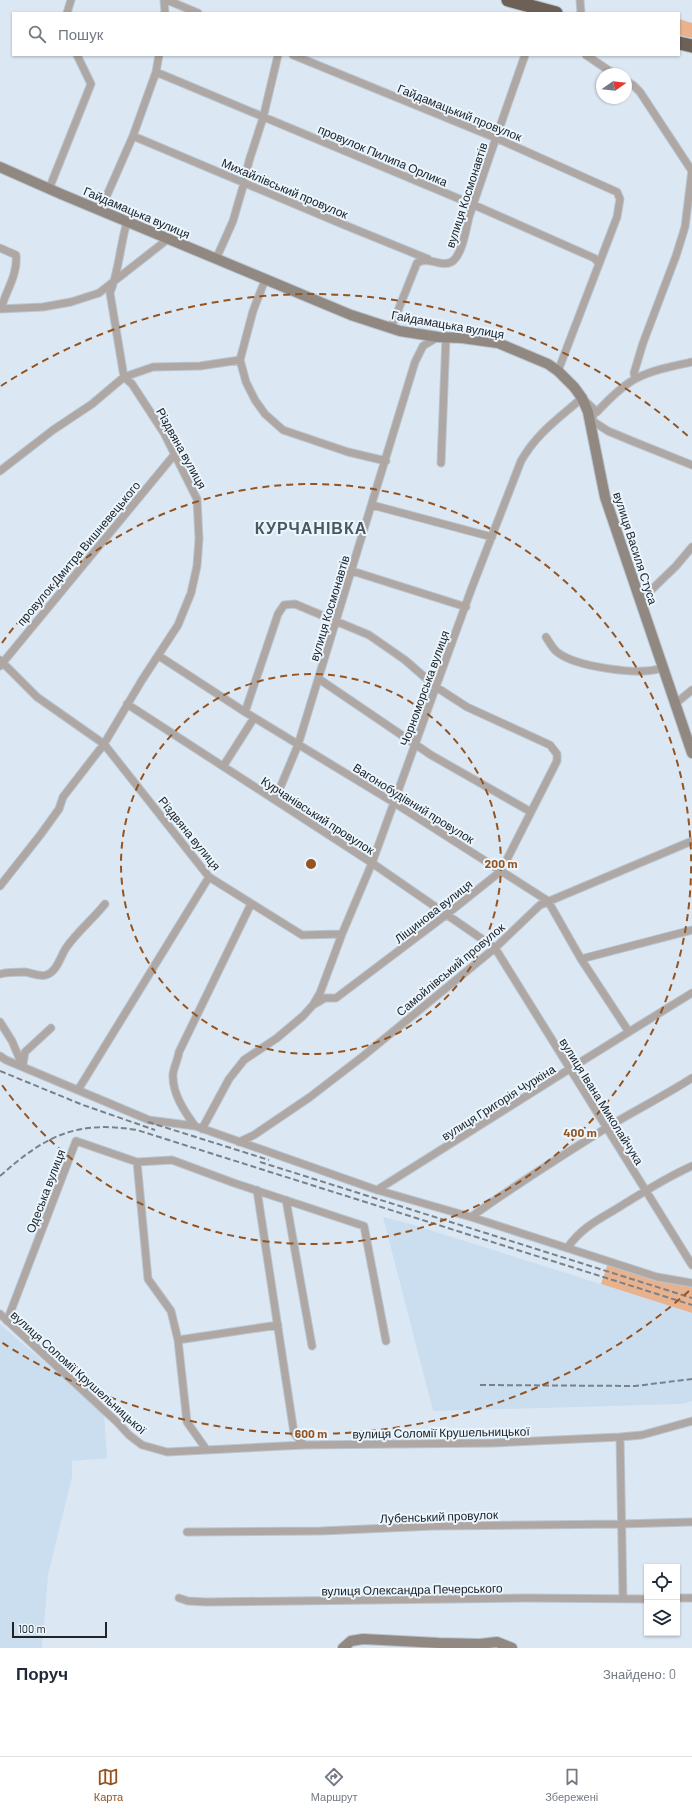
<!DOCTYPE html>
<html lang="uk">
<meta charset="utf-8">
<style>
:root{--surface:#fff;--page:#f2f2f3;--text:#1f2937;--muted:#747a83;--line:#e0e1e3;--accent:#94531f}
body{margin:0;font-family:Barlow,sans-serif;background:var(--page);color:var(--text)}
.controls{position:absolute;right:12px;bottom:12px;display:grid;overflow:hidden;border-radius:0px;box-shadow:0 1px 3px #0004}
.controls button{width:36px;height:36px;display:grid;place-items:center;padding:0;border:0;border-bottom:1px solid var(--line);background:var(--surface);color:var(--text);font:20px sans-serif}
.compass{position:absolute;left:596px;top:68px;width:36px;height:36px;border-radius:50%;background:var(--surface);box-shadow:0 1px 3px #0004;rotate:76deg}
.scale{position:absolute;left:12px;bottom:10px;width:95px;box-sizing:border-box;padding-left:4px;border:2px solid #202429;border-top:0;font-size:11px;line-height:14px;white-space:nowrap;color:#202429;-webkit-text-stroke:3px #eaf5fe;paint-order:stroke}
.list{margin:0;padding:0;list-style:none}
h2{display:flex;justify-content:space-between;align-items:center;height:52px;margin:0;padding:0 16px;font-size:17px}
h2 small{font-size:13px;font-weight:400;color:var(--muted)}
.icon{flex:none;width:22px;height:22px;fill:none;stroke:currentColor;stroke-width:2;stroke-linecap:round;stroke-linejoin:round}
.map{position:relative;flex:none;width:692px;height:1648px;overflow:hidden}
.search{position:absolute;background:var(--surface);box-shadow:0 1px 3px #0004;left:12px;right:12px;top:12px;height:44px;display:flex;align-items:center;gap:10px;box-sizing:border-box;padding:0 14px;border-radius:0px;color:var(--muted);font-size:15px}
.sheet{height:108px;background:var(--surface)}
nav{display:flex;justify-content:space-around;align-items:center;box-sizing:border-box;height:56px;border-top:1px solid var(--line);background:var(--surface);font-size:11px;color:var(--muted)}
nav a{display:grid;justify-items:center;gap:2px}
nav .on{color:var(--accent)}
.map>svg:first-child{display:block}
</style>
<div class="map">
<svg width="692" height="1648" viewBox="0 0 692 1648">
<rect width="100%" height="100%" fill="#dbe8f4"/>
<path fill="#cbdeef" d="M383 1217 411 1224 692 1313V1401L682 1404 433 1411Z
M0 1324 104 1413 107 1458 72 1461V1477L48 1575 42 1648H0Z"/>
<path fill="#e8b28e" d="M679 19 692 23V38L679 35Z
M608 1263 692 1286V1313L601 1284Z"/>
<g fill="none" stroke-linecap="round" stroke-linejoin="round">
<defs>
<path id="street" d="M164 0 165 13
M167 0 198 13
M580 0 581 13
M67 13 71 0
M293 55 496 138 617 192 620 199 617 217 558 371
M586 55 614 74
M156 72 474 205 594 258 599 263
M626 81 633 85 640 92 692 171
M133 136 342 224 428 259
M49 189 91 84 77 55
M100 211 133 136 156 72 159 55
M0 248 16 255C18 275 6 290 1 309
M216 259 233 221 244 183 249 161 263 118 278 55
M265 280 253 311 240 360 246 382 255 400 265 414 283 430 348 452 386 461
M0 309 43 307 71 302 99 293 168 239
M391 328 417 263C429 255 444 270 454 260 463 251 466 229 469 217 487 163 506 109 525 55
M635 379 634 373 643 343 676 256 685 227 692 170
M593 417 591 420 608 431 632 441 692 465
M441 463 446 337
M0 471 53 430 92 404 124 377 153 367 200 366 240 360
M372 505 492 537
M352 571 466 607
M640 601 676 566 692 547
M546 637C549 642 553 649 557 652 576 667 640 676 662 668
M159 656 245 712 393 802 548 901 581 959 629 1032
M0 660 37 697 104 744 209 877 302 935 342 934
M0 666 174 455
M319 679 431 755 531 812
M127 704 372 863 495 948 692 1265
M675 704 692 690
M224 765 254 718
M275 800 298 745 415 362 423 346 438 337
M0 886 41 834 59 809 63 797 104 744 142 680 178 625 191 593 197 566 199 539 197 499 164 433 132 384 124 377 110 293C119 271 120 245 127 222
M581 959 692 930
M0 974C8 972 17 972 25 972 32 973 39 977 46 975 57 972 60 957 66 948 77 932 92 920 105 904
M313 1005 320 993 342 934 372 863 471 590 521 461C537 433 558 419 582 398L597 412C608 400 621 387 635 379 652 370 673 366 692 362
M0 1022 12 1041 23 1067
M0 1056 6 1060 149 1120 195 1126 377 1190 471 1217 657 1277 692 1283
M23 1064 25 1052 51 1028
M78 1090 209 877
M195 1126C184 1111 172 1093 173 1074 174 1067 178 1059 179 1052L251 904
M202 1129 229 1079 244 1060 277 1038 303 1016 313 1005 325 998H336L446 915 501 871 557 761V754L550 745 467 707 436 687 405 660 369 635 295 604 284 605 278 614 245 712
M239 1142 254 1135 310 1097 362 1057 495 948 540 905 692 841
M137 1162 148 1279 171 1311 178 1340 187 1422 206 1449
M257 1190 294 1433 304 1445
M377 1190C482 1124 586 1058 692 993
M286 1200 312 1346
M471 1217C515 1185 560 1157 606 1128 634 1111 664 1096 692 1078
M568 1247C583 1226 600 1219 621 1206 645 1191 667 1177 692 1166
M0 1314 117 1422 129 1435 142 1445 167 1452 304 1445 493 1443 620 1437 642 1435 692 1421
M7 1321 76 1141 137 1162 172 1160 234 1183 364 1226 386 1341
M178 1340 278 1325
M620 1437 623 1599
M187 1532 321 1531 434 1526 621 1524 692 1522
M179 1598 188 1601 206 1602 526 1598 647 1599
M677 1598H692"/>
<path id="secondary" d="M0 167 61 194 351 315 400 331 438 337 462 338 498 343 548 364 558 371 574 387 582 398 588 412 605 497 692 753
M343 1648 351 1641 363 1639 439 1643 480 1644 497 1642 512 1648"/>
<path id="highway" d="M508 0 556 13
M679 43 692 46"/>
</defs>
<use href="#street" stroke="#b9c5cf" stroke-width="9"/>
<use href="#secondary" stroke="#b9c5cf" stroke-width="12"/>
<use href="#highway" stroke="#b9c5cf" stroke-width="15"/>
<use href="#street" stroke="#aea7a3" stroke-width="7"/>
<use href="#secondary" stroke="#928882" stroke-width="10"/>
<use href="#highway" stroke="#6d6057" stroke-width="13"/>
<path stroke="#79828a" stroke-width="2" stroke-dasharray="6 3" stroke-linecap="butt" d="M0 1071 83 1105 155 1130
M148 1122 269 1160
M260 1162 692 1298
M0 1176C45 1136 76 1120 137 1130L692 1305
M480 1385 635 1386 692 1379"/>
</g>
<g fill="none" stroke="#94531f" stroke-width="2" stroke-dasharray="7 5">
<circle cx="311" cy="864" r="190"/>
<path d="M2 643A380 380 0 1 1 2 1085"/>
<path d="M689 1291A570 570 0 0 1 1 1342M1 386A570 570 0 0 1 689 437"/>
</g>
<g text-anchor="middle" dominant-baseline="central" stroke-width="4" stroke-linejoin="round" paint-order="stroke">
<g font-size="12" fill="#202429" stroke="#eaf5fe">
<text transform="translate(460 112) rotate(22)">Гайдамацький провулок</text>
<text transform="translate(383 155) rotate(23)">провулок Пилипа Орлика</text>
<text transform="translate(285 188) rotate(23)">Михайлівський провулок</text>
<text transform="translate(466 195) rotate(-72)">вулиця Космонавтів</text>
<text transform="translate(137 212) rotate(23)">Гайдамацька вулиця</text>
<text transform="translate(448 324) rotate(10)">Гайдамацька вулиця</text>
<text transform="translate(182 448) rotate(61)">Різдвяна вулиця</text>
<text transform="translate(636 548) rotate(72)">вулиця Василя Стуса</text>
<text transform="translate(78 553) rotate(-50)">провулок Дмитра Вишневецького</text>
<text transform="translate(329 608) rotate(-73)">вулиця Космонавтів</text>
<text transform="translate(424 688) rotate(-70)">Чорноморська вулиця</text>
<text transform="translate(414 803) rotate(32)">Вагонобудівний провулок</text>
<text transform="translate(318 815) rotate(33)">Курчанівський провулок</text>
<text transform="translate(190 833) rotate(51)">Різдвяна вулиця</text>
<text transform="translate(433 911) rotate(-38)">Ліщинова вулиця</text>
<text transform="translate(450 969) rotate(-40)">Самойлівський провулок</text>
<text transform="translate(602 1101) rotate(58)">вулиця Івана Миколайчука</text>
<text transform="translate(498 1102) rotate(-32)">вулиця Григорія Чуркіна</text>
<text transform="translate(45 1191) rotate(-69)">Одеська вулиця</text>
<text transform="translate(79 1372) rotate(42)">вулиця Соломії Крушельницької</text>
<text transform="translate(441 1432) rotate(-1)">вулиця Соломії Крушельницької</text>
<text transform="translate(439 1516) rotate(-2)">Лубенський провулок</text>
<text transform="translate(412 1589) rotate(-1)">вулиця Олександра Печерського</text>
</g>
<g font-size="16" font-weight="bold" letter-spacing="1" fill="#4b5660" stroke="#eaf5fe">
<text x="311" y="527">КУРЧАНІВКА</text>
</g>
</g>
<circle cx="311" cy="864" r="6" fill="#94531f" stroke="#eaf5fe" stroke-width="2"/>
<g font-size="12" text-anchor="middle" font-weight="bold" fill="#94531f" stroke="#eaf5fe" stroke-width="4" stroke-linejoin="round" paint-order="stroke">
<text x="501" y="868">200 m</text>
<text x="580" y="1137">400 m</text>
<text x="311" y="1438">600 m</text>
</g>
</svg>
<div class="controls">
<button><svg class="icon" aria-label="locate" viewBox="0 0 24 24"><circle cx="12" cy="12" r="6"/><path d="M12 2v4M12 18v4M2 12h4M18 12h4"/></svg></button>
<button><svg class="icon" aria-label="layers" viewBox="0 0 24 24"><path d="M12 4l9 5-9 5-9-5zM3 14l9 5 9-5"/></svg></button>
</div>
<svg class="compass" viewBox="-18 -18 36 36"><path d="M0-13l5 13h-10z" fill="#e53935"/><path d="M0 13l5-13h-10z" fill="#747a83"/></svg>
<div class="scale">100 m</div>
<div class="search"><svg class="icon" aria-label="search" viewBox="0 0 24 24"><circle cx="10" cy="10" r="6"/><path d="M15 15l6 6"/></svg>Пошук</div>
</div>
<section class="sheet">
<h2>Поруч<small>Знайдено: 0</small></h2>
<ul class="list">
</ul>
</section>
<nav>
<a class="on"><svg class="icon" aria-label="map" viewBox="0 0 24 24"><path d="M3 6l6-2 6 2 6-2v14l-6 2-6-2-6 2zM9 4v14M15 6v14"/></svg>Карта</a>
<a><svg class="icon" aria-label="directions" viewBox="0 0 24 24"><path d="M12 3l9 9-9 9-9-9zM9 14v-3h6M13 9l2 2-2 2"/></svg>Маршрут</a>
<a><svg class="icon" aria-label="saved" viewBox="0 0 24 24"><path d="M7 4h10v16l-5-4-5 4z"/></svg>Збережені</a>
</nav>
